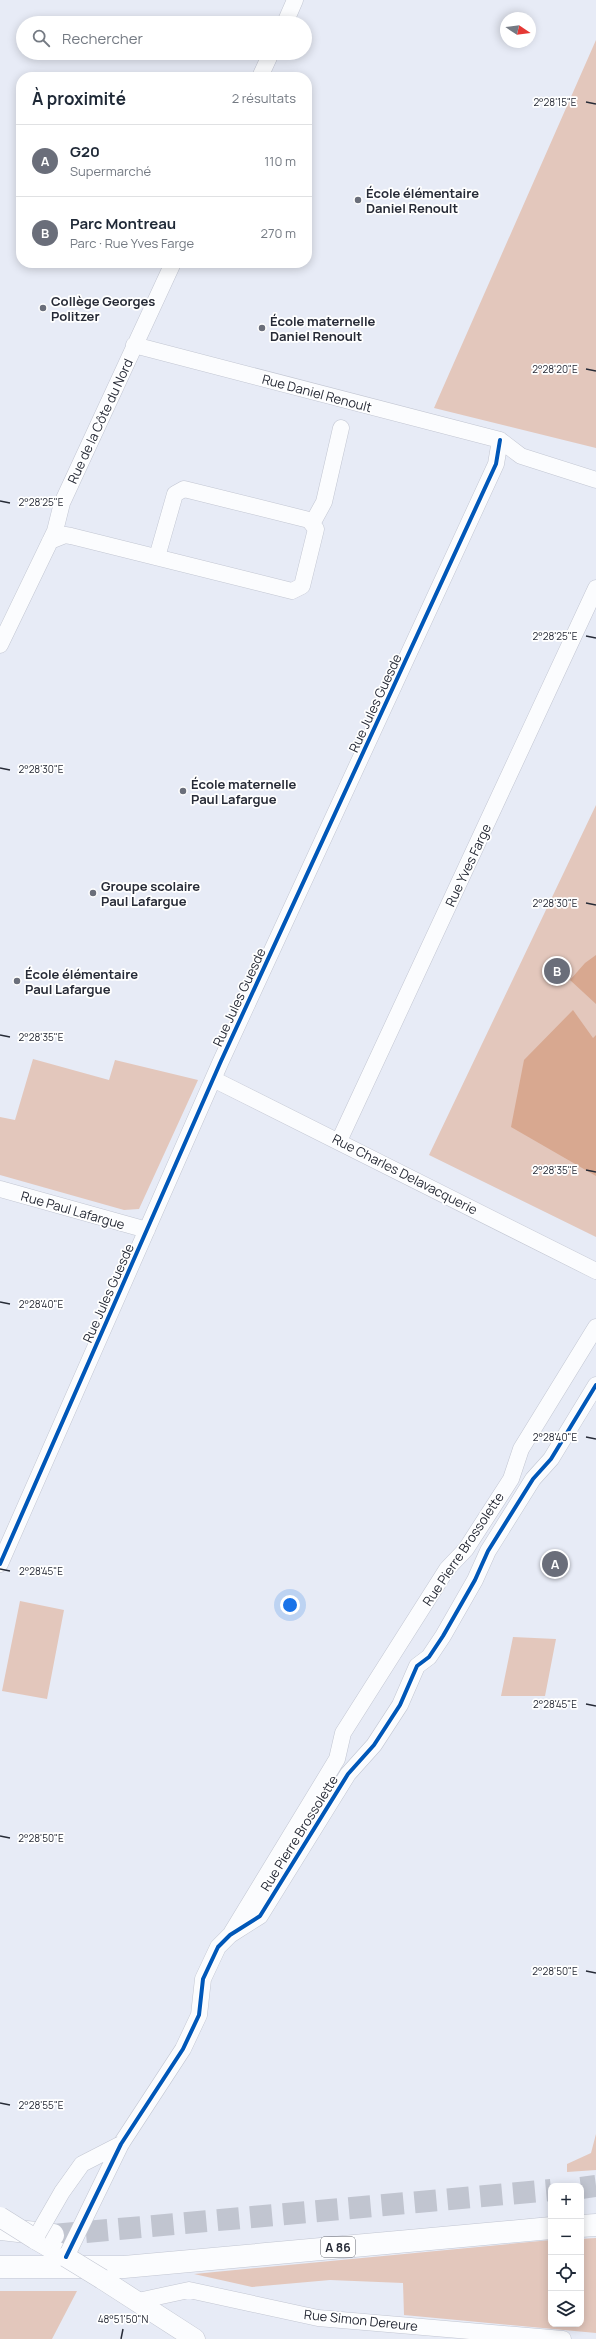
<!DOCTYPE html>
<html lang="fr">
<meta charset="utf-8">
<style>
:root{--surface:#fff;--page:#f6f6f7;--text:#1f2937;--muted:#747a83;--line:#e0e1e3;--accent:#6a6e7a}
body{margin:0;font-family:Manrope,sans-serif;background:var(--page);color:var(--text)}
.controls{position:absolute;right:12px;bottom:12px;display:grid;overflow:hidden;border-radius:8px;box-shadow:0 2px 10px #0003}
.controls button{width:36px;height:36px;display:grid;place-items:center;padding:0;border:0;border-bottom:1px solid var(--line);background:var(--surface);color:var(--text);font:20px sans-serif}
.compass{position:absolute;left:500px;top:12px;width:36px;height:36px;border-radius:50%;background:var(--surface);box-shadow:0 2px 10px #0003;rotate:103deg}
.you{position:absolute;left:290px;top:1605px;width:14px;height:14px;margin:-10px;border:3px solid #fff;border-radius:50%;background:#1a73e8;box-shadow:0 0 0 6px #1a73e833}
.badge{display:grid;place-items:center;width:26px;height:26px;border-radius:50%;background:var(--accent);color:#fff;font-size:13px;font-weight:700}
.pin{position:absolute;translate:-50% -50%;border:2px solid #fff;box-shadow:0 1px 4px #0006}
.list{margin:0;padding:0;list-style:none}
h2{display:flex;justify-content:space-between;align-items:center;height:52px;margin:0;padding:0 16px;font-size:17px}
h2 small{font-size:13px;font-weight:400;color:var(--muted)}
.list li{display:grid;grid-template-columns:26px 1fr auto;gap:12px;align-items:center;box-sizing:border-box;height:72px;padding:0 16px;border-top:1px solid var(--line)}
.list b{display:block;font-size:15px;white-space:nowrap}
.list p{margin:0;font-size:13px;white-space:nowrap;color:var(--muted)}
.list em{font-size:13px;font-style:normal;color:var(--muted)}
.icon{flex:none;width:22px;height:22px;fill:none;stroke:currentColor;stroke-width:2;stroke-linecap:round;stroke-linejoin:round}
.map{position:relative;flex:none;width:596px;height:2339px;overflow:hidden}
.search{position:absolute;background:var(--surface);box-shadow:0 2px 10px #0003;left:16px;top:16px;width:296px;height:44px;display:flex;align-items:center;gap:10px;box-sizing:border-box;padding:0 14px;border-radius:22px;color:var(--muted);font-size:15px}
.panel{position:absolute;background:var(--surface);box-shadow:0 2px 10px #0003;left:16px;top:72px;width:296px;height:196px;border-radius:16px}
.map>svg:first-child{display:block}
</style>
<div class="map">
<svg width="596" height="2339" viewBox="0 0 596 2339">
<rect width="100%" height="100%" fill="#e7ebf6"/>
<path fill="#e3c7bc" d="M596 40V448L434 408Z
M596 805V1237L429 1155Z
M33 1059 109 1080 115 1060 198 1080 139 1209 124 1210 0 1175V1117L15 1120Z
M20 1601 64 1610 47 1699 2 1691Z
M513 1637 556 1639 545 1696H501Z
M596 2134V2170L567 2172V2164L591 2153Z
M596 2238V2333L404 2315 403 2283 330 2280 252 2287 194 2274 551 2240V2324H581V2239Z
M0 2291H77L52 2339H0Z"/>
<path fill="#d8a890" d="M596 955V1004L570 980 585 963Z
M573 1010 593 1038 596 1035V1176L511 1127 524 1060Z"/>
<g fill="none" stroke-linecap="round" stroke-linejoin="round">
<path stroke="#c1c5d0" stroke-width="22" stroke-dasharray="22 11" stroke-linecap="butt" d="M581 2188 596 2186
M53 2235 551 2190"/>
<defs>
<path id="minor" d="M285 23 295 0
M260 77 271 53
M134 345 500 440 521 456 596 480
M312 524 324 502 341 428
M50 541 65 535 71 536 292 591 302 586 316 529 309 520 184 489 175 494 157 557
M0 645 55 531 62 503 173 263
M213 1079 596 1271
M339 1141 596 588
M0 1189 147 1230
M0 1564 221 1061 496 464 500 440
M232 1932 337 1759 343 1733 447 1569 466 1549 511 1479 521 1449 596 1327
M121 2144 183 2049 199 2015 203 1979 218 1947 230 1935 260 1916 348 1774 374 1745 400 1705 417 1666 429 1657 443 1636 475 1580 488 1551 533 1479 551 1459 596 1385
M138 2301 189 2290 318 2318 563 2339"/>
<path id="tertiary" d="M35 2239 66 2257
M102 2279 195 2339"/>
<path id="motorway" d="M581 2226 596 2225
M0 2229 53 2235
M0 2267H124L551 2228"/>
</defs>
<use href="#minor" stroke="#c2c6d2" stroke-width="17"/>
<use href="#tertiary" stroke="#c2c6d2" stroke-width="21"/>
<use href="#motorway" stroke="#c2c6d2" stroke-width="23"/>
<use href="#minor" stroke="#fbfcfe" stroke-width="16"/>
<use href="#tertiary" stroke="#fbfcfe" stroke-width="20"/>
<use href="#motorway" stroke="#fbfcfe" stroke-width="22"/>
<defs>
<path id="minor-bridge" d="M35 2239 62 2192 82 2164 121 2144
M66 2257 121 2144"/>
<path id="tertiary-bridge" d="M0 2217 35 2239
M66 2257 102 2279"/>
</defs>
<use href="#minor-bridge" stroke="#c2c6d2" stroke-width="17" stroke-linecap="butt"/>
<use href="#tertiary-bridge" stroke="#c2c6d2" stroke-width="21" stroke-linecap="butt"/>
<use href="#minor-bridge" stroke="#fbfcfe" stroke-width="16"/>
<use href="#tertiary-bridge" stroke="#fbfcfe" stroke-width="20"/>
<defs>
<path id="cycleway" d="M0 1564 221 1061 496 464 500 440
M66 2257 121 2144 183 2049 199 2015 203 1979 218 1947 230 1935 260 1916 348 1774 374 1745 400 1705 417 1666 429 1657 443 1636 475 1580 488 1551 533 1479 551 1459 596 1385"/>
</defs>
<use href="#cycleway" stroke="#fff" stroke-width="6"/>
<use href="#cycleway" stroke="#0057b8" stroke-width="4"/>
</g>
<path fill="none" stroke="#272b37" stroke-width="1.5" d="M586 102 596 104M586 369 596 371M0 501 10 503M586 636 596 638M0 768 10 770M586 903 596 905M0 1035 10 1037M586 1170 596 1172M0 1302 10 1304M586 1437 596 1439M0 1569 10 1571M586 1704 596 1706M0 1836 10 1838M586 1971 596 1973M0 2103 10 2105M121 2339 123 2329"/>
<g fill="#6a6e7a" stroke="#fff" stroke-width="1.5">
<circle cx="358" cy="200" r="4"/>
<circle cx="43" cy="308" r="4"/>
<circle cx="262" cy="328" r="4"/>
<circle cx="183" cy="791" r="4"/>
<circle cx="93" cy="893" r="4"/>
<circle cx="17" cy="981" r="4"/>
</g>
<g text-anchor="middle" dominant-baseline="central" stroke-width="3.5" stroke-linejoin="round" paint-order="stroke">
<rect fill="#fff" stroke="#686b73" stroke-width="1" x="321" y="2237" width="34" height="20" rx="3"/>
<g font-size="12" font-weight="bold" fill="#272b37">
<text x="338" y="2247">A 86</text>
</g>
<g font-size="13" font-weight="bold" fill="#272b37" stroke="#fff" text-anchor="start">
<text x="366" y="193">École élémentaire<tspan x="366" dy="15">Daniel Renoult</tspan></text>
<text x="51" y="301">Collège Georges<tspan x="51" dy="15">Politzer</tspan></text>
<text x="270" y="321">École maternelle<tspan x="270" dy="15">Daniel Renoult</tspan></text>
<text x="191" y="784">École maternelle<tspan x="191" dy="15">Paul Lafargue</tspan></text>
<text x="101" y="886">Groupe scolaire<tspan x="101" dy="15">Paul Lafargue</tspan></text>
<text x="25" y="974">École élémentaire<tspan x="25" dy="15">Paul Lafargue</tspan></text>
</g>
<g font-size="13" fill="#272b37" stroke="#fff">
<text transform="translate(317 393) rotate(15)">Rue Daniel Renoult</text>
<text transform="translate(100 421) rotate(-65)">Rue de la Côte du Nord</text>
<text transform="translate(375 703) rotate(-65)">Rue Jules Guesde</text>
<text transform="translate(468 865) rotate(-65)">Rue Yves Farge</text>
<text transform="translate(239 997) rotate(-65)">Rue Jules Guesde</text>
<text transform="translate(405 1174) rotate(27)">Rue Charles Delavacquerie</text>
<text transform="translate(73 1210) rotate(16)">Rue Paul Lafargue</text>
<text transform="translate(108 1293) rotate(-66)">Rue Jules Guesde</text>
<text transform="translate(463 1549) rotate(-56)">Rue Pierre Brossolette</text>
<text transform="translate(299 1833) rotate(-58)">Rue Pierre Brossolette</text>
<text transform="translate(361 2320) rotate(6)">Rue Simon Dereure</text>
</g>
</g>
<g font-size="10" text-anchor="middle" fill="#272b37" stroke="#fff" stroke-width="3.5" stroke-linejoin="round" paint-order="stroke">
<text x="555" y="106">2°28'15"E</text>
<text x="555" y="373">2°28'20"E</text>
<text x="41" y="506">2°28'25"E</text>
<text x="555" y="640">2°28'25"E</text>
<text x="41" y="773">2°28'30"E</text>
<text x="555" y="907">2°28'30"E</text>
<text x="41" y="1041">2°28'35"E</text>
<text x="555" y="1174">2°28'35"E</text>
<text x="41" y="1308">2°28'40"E</text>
<text x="555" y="1441">2°28'40"E</text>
<text x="41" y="1575">2°28'45"E</text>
<text x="555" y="1708">2°28'45"E</text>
<text x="41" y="1842">2°28'50"E</text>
<text x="555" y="1975">2°28'50"E</text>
<text x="41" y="2109">2°28'55"E</text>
<text x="123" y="2323">48°51'50"N</text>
</g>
</svg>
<div class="controls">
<button>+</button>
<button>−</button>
<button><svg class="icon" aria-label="locate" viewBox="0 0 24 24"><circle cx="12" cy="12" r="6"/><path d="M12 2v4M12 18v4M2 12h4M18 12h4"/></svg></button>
<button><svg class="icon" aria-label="layers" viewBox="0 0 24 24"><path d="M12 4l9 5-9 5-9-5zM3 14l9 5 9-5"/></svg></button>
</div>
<svg class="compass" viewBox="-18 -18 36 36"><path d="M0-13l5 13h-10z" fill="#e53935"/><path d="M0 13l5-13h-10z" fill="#747a83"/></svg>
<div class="you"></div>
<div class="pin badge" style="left:555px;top:1564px">A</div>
<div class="pin badge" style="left:557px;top:971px">B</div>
<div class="search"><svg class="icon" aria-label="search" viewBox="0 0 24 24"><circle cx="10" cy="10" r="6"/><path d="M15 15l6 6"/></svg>Rechercher</div>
<section class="panel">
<h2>À proximité<small>2 résultats</small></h2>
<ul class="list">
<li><span class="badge">A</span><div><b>G20</b><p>Supermarché</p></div><em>110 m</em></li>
<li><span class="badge">B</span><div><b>Parc Montreau</b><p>Parc · Rue Yves Farge</p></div><em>270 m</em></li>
</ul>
</section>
</div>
